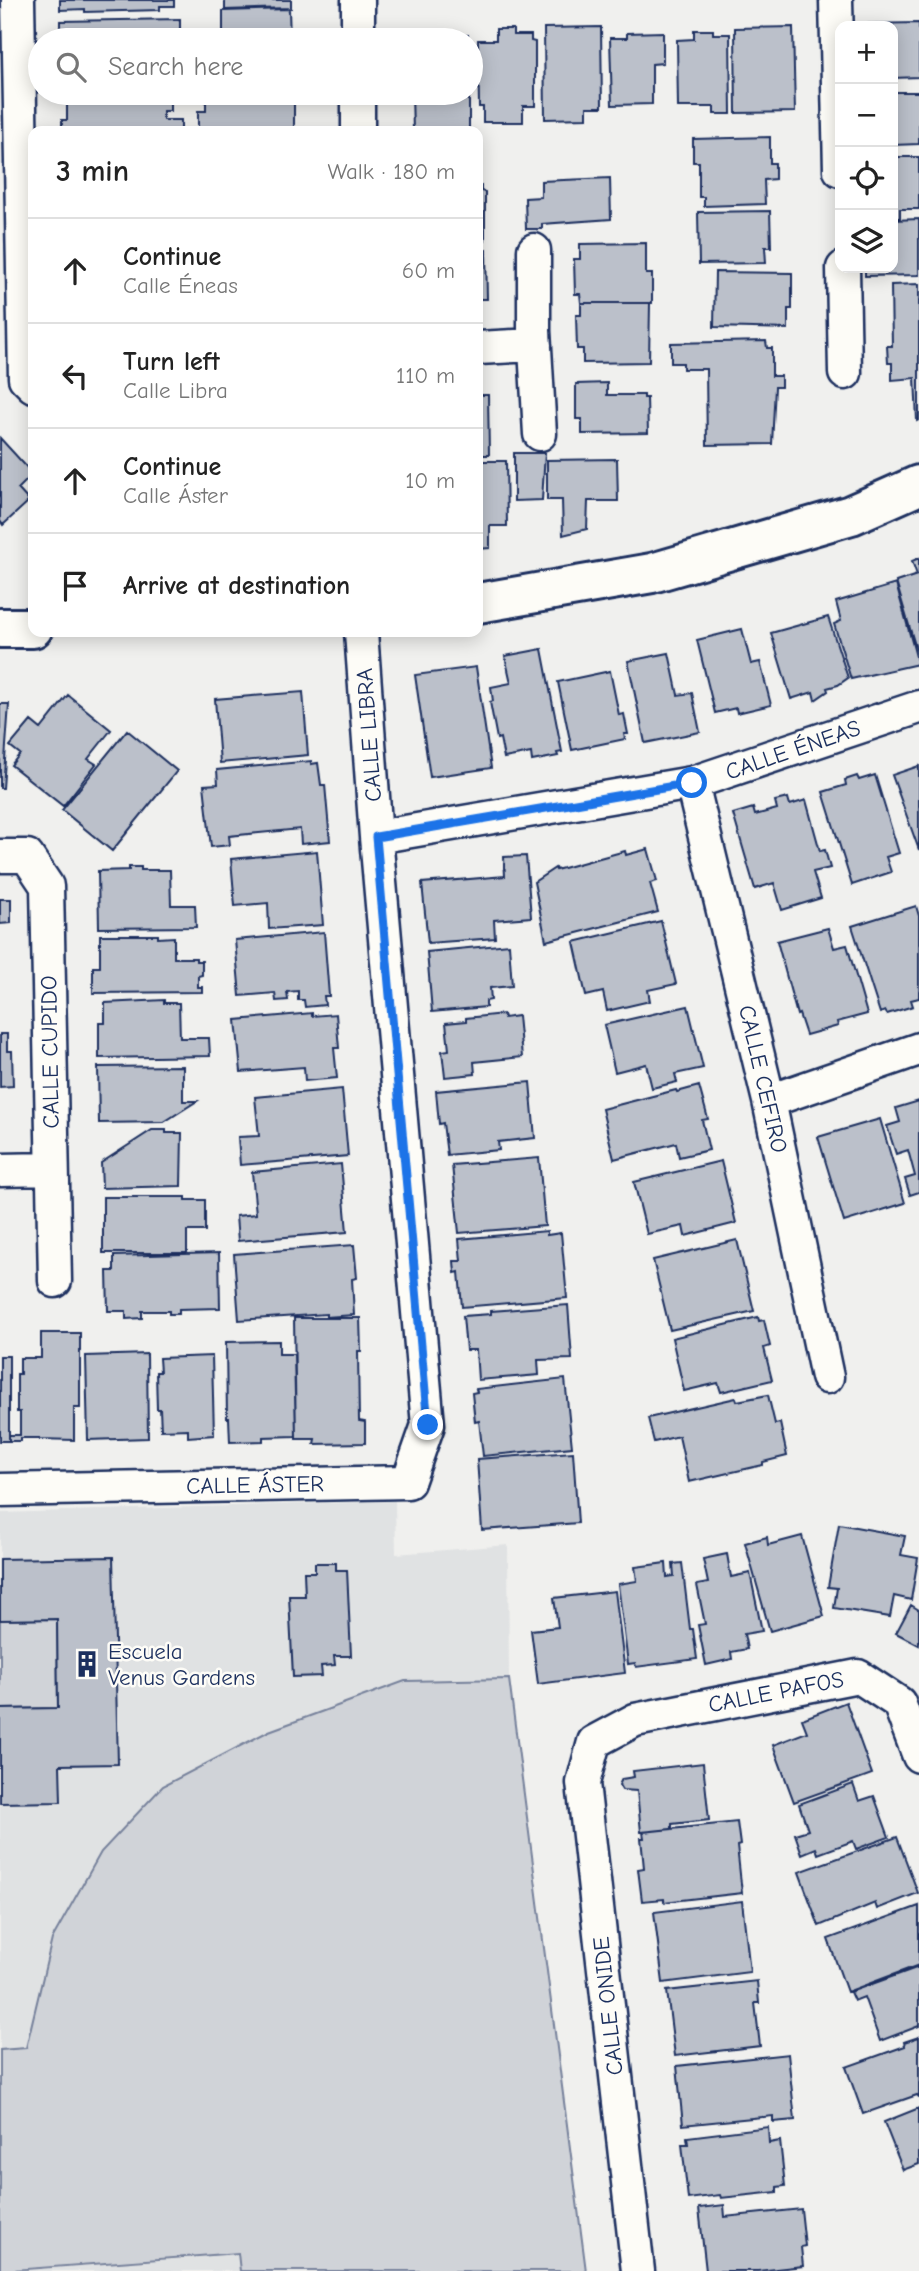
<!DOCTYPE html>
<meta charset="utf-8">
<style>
:root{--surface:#fff;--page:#f2f2f2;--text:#222;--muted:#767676;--line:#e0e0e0}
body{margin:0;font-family:"Comic Neue",sans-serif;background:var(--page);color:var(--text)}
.controls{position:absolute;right:21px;top:21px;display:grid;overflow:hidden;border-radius:14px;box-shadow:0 4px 18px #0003}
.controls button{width:63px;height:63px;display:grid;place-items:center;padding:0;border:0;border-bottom:2px solid var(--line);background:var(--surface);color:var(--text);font:35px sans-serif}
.stop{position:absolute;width:21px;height:21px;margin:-16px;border:5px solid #1a73e8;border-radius:50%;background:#fff}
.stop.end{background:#1a73e8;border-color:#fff;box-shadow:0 2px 7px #0008}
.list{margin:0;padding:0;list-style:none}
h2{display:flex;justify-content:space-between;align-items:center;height:91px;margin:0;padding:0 28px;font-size:30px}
h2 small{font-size:23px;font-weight:400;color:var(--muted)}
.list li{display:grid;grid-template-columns:46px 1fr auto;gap:21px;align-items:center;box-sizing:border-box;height:105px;padding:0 28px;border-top:2px solid var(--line)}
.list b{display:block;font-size:26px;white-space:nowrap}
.list p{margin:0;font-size:23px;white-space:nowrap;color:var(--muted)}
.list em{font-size:23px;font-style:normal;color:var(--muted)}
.icon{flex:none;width:38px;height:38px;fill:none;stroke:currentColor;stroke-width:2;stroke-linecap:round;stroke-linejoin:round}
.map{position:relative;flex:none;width:919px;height:2271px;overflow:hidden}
.search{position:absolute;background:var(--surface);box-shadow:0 4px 18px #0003;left:28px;top:28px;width:455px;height:77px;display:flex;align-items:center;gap:18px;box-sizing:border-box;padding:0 24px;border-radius:38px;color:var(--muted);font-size:26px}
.panel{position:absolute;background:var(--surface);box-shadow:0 4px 18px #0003;left:28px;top:126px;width:455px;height:511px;border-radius:14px}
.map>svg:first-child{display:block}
</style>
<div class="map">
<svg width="919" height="2271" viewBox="0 0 919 2271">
<rect width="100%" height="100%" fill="#f0f0ee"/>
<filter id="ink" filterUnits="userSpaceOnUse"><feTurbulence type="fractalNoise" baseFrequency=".0143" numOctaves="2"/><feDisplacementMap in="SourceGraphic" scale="14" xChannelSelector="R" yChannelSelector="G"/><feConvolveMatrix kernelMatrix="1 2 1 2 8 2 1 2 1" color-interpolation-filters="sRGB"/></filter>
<g filter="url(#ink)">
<path fill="#e0e2e3" d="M395 1501 396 1554 508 1545 509 1679 405 1681 269 1731 163 1786 101 1852 52 1938 26 2048 0 2050V1513Z
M238 2253 240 2271H16Z"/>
<path fill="#d0d3d8" stroke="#76819b" stroke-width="2" d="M57 1619 58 1708 0 1709V1620Z
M509 1679 586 2271H240L238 2253 0 2271V2050L26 2048 52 1939 101 1852 163 1786 269 1731 405 1681Z"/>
<path fill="#bbc0ca" stroke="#1b2f5e" stroke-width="2" d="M60 0H174V6H160V10L85 12V9L60 10Z
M225 0H291V8L225 10Z
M289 9 290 40H223V11Z
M180 19V35L176 34V40H60V21Z
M919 23V77L893 78V26H860V24Z
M601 27 602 107H587V118L545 119 544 28Z
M793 27 795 112 736 113 735 28Z
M496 29H513V35H531V41L535 42V106H523V122H483V107H479L478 40H496Z
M694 30H713V34H730L731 114H714V107H678L677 40 694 39Z
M663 32V63L652 64V104L612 105 610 38H627V33Z
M412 35H468V40H412Z
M893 92H919V144L893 145Z
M67 93H170V111H163V120H181V131H62V120H67Z
M206 93H294V131H198V111H206Z
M412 93H469V131H413Z
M770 137V163H775V179L764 180 765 204 704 206V197H699V162H693V139Z
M893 157H919V209H900V218H893Z
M610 178 611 219 542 224V229H526L525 198 541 197V181Z
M478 186H481V191L485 192V240H478Z
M770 211 771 247H765L766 263 699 264 698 212Z
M919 219V275L865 276V268H893V220Z
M646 243V274H652V303H581L580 294H575L574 259H580V244Z
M478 250H486L487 299H478Z
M715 272 792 273V309H788V329L714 327Z
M919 284V420L917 421 915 378 892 380V363H888L887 346H892L891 285Z
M581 303H650L649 362 583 363V349H577L576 315H581Z
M766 341 767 348H772V376H781V387H775L772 444 707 445 706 369H683V363H671V343Z
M607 383V395H644V398H647L648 433 582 434V419H576V384Z
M478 395H488L489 455H478Z
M0 438 33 474 18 489 29 501 3 525 0 521Z
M514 453H545L542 500 514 501Z
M617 459 618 501H588L587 529 563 535 562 500H547V460Z
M478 461H506L507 526H490V548L478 549Z
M919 558V651L917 652 896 582 917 575 912 561Z
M896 584 918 664 851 679 834 624 841 621 836 602Z
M828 617 848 678 838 685 827 688 828 691 815 700 813 692 791 699 771 633Z
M742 629 751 664 760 662 771 705 737 713 736 708 715 713 697 640Z
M542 649 562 752 557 753 558 756 532 761 531 753 504 758 500 738 497 739 490 702 493 701 491 687 511 683 505 656Z
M669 653 678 695 692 693 700 732 645 743 628 661Z
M476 667 491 768 430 777 415 675Z
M610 671 619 715 624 714 628 734H624L625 739 572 750 558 682Z
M303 692 308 755 220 763 215 699Z
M68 695 111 730 88 759 96 764 63 806 11 765 20 754 10 746 31 721 41 729Z
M0 704H9L3 788H0Z
M127 730 177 771 112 851 62 810Z
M311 761V764L318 763 321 785H325L330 841 301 844 300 829 229 836 230 845 211 847 204 785 218 784 217 770Z
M919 766V850L892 775Z
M875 775 899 853 886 857 891 872 852 885 823 792 846 785 845 780 857 776 859 780Z
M788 798 790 805 806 800 820 851 825 850 830 868 813 872 821 898 782 910 774 883 755 889 733 814 753 808 755 815 777 809 775 801Z
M648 849 657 881 650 883 658 912 546 941 534 882 555 868 556 870 625 851 626 855Z
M317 851 323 925 269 929 268 903 235 906 231 859Z
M526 856 531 917 494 920 495 938 428 943 422 883 505 876 504 857Z
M129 867H141V870H170L171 905H195L196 927 99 928 98 871 129 870Z
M0 899H11V923L0 924Z
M916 906 919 916V998L911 1000 913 1006 887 1014 885 1011 880 1013 852 926Z
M661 921 676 984 648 990 650 1001 607 1011 603 992 586 996 574 942Z
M828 928 834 948 847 945 867 1014 837 1022 838 1026 806 1035 799 1014 797 1015 777 941Z
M324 932 329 996H324L325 1005 305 1007 304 1000H298V991L287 992 288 1000 276 1001 275 993 240 996 235 940Z
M100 935H158V938L174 937V958H196V961H202V975L198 976V987H202V992L93 993V967H100Z
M509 944 512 986 490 988 491 1000 486 1001V1007L432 1012 427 952Z
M164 1000V1003H179L180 1038H209L210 1056 99 1058V1023H105V1003Z
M688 1006 703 1068 675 1074 677 1082 652 1088 646 1064 615 1072 604 1025Z
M312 1013V1016L336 1014 339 1048H334L337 1078 305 1081 304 1067 241 1072 236 1020Z
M503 1014 504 1018 518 1016 522 1057 474 1062 475 1074 445 1077 442 1051 449 1050 446 1023 466 1021V1018Z
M0 1034H7V1051H12L13 1086 0 1087Z
M183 1066V1101H197L164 1122 99 1123 98 1067Z
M530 1082 535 1138 498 1142 499 1150 447 1155 443 1123 439 1124 436 1091Z
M699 1086 708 1119 702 1120 709 1150 679 1157 676 1143 614 1159 602 1109 676 1090 677 1092Z
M342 1089 348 1156 240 1165 238 1137 259 1136 255 1097Z
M919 1101V1192L910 1195 905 1179 915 1176 908 1150 896 1154 887 1126 900 1122 896 1108Z
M880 1119 905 1203 844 1222 818 1137Z
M152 1130H166V1133H182L181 1186 102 1188 101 1163Z
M539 1158 545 1226 459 1233 452 1165Z
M721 1161 736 1223 685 1236 683 1226 647 1234 634 1182Z
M341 1164 347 1232 238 1241 236 1216 256 1214 252 1172Z
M103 1197H186V1200H205V1231H187V1253H103Z
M547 1231V1235L561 1233 567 1298 462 1307 459 1272 455 1273 454 1261H461L459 1239Z
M737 1240 754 1311 670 1330 653 1260Z
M354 1245 357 1278 352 1279 354 1315 326 1317V1314L239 1320 234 1254Z
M219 1253 220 1308 179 1309V1314H169V1311H142V1318L126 1319V1311H108L107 1271H114V1256Z
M568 1305 572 1359 538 1360 539 1375 478 1380 476 1350H466L463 1316 491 1314V1311Z
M758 1317 759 1321 764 1320 770 1346 764 1348 772 1380 721 1392 718 1383 684 1391 672 1338Z
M294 1318H360L361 1351H358L359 1421 365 1422V1443L314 1444 315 1439H296Z
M41 1333H80V1408H74V1440L39 1439V1438H21V1441H9V1435H20V1412H17V1374H20V1358H41Z
M279 1341V1354H294L296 1436 263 1437V1441L230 1442 229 1418H227L226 1342Z
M147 1354 148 1438 88 1440 86 1356Z
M0 1356H9V1441H0Z
M212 1356 214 1435 188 1437V1429L161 1430 160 1409H157L156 1372H160L159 1358Z
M565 1379 572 1447 483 1456 479 1421 475 1422 472 1393 477 1392 476 1389Z
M768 1395 775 1424 780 1423 787 1456 763 1462V1465L689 1482 679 1436 654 1442 648 1418 736 1398 737 1401Z
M573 1452 578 1523 482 1530 477 1459Z
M839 1524 905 1536 901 1555 918 1558 911 1600 894 1596 890 1617 834 1608 837 1588 828 1587Z
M802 1536 824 1616 770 1631 745 1543 767 1537 768 1545Z
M727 1554 731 1577 750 1573 762 1631 744 1634 747 1649 731 1652 732 1659 706 1665 698 1625 705 1624 697 1585 708 1583 703 1559Z
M113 1557 118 1764 60 1765 61 1802 0 1803V1709L58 1708 57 1619 0 1620V1559Z
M315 1563H336V1570H347L351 1656H334L335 1665 321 1666 322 1676 293 1677 289 1596H305L304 1572H315Z
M666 1563 667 1577 674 1576 673 1564 682 1563 690 1629H693L697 1659 636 1667 635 1663 628 1664 618 1584 637 1581 635 1567Z
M615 1591 625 1673 538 1684 531 1630 558 1627 554 1598Z
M911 1605 919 1610V1645L896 1633Z
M846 1702 872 1774 794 1802 773 1745 807 1732 802 1719Z
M703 1763 709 1820 672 1824V1829L641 1832 637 1791 622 1790 619 1785 622 1779 634 1777 633 1771Z
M853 1784 859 1801 874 1796 889 1837 856 1849 853 1841 818 1854 816 1848 802 1854 795 1834 808 1830 799 1804Z
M737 1822 740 1845 737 1846 742 1893 664 1902V1899L642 1901 638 1869 644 1868 641 1838H644L643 1832Z
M897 1837 918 1893 877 1909 875 1903 819 1926 799 1872Z
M742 1901 750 1972 663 1983 654 1912Z
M919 1906V1965L847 1992 828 1939Z
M919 1967V2026L880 2041 864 1997 854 2001 850 1992Z
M757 1981 759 2003H755L760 2046 675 2056 667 1991Z
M919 2037V2097L917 2095 863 2114 846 2067 905 2046 904 2042Z
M788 2054 795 2120 773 2122V2116L683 2125 677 2066Z
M919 2108V2164L903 2170 884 2122Z
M768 2127 769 2143 780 2141 785 2186 777 2187V2192L721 2198 720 2195 688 2199 682 2144H688L687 2137Z
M724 2205 725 2217 801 2209 805 2246 801 2247 803 2266 758 2271H706L699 2208Z"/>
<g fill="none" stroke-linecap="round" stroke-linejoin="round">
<defs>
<path id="minor" d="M18 0 25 378 33 386
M358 0V40
M836 0 840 170
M358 93V131
M534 250V331L540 434
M843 268 845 373
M478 348 535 345
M692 783 769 1101 827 1377
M376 837 692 783 919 707
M0 856H27L47 886 55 1281
M769 1101 919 1049
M0 1170 52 1169
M0 1490 408 1482 428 1425 376 837 361 632
M638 2271 583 1783 594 1742 635 1720 858 1676 899 1703 919 1756"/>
<path id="tertiary" d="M478 603 652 573 851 515 919 485
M0 628H33"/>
</defs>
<use href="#minor" stroke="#1b2f5e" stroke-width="37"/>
<use href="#tertiary" stroke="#1b2f5e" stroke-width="44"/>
<use href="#minor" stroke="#fdfcf7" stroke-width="32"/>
<use href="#tertiary" stroke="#fdfcf7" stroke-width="38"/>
</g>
</g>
<g fill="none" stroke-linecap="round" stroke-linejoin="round" filter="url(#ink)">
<path stroke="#1a73e8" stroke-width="9" d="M428 1425 376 837 692 783"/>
</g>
<defs>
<symbol id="building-bare" viewBox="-9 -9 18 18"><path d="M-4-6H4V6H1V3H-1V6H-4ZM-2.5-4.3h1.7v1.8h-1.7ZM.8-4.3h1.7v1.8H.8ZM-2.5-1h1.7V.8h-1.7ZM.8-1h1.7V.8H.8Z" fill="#1b2f5e" stroke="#fdfcf7" stroke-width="2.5" paint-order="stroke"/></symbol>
</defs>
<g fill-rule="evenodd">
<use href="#building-bare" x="68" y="1645" width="38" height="38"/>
</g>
<g text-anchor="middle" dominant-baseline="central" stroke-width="5" stroke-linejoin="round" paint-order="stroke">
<g font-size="23" fill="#1b2f5e" stroke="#fdfcf7">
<text transform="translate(369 735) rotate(-94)">CALLE LIBRA</text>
<text transform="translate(793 750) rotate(-19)">CALLE ÉNEAS</text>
<text transform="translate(50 1052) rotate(-91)">CALLE CUPIDO</text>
<text transform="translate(763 1079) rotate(77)">CALLE CEFIRO</text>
<text transform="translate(255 1485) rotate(-1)">CALLE ÁSTER</text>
<text transform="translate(776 1692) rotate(-11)">CALLE PAFOS</text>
<text transform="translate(608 2006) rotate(-96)">CALLE ONIDE</text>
</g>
<g font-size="23" fill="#1b2f5e" stroke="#fdfcf7" text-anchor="start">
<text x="108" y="1651">Escuela<tspan x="108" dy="26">Venus Gardens</tspan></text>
</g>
</g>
</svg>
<div class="controls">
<button>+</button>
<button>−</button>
<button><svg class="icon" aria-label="locate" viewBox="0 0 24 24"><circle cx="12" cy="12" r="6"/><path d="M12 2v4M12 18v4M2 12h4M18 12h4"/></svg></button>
<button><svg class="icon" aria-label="layers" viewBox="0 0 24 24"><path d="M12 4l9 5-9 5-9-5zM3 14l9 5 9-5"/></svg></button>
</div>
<div class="stop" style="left:692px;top:783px"></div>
<div class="stop end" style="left:428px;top:1425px"></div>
<div class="search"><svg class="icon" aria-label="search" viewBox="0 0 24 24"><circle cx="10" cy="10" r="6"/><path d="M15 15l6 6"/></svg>Search here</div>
<section class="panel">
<h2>3 min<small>Walk · 180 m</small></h2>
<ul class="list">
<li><svg class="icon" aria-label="ahead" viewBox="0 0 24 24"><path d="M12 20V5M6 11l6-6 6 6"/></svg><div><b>Continue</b><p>Calle Éneas</p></div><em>60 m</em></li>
<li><svg class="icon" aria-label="left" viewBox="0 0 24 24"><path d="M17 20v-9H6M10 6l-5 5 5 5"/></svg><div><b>Turn left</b><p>Calle Libra</p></div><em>110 m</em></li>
<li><svg class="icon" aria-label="ahead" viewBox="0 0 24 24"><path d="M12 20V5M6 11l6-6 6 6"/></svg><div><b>Continue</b><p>Calle Áster</p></div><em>10 m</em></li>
<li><svg class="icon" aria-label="arrive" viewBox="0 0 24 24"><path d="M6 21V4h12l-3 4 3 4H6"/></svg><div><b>Arrive at destination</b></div></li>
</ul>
</section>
</div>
